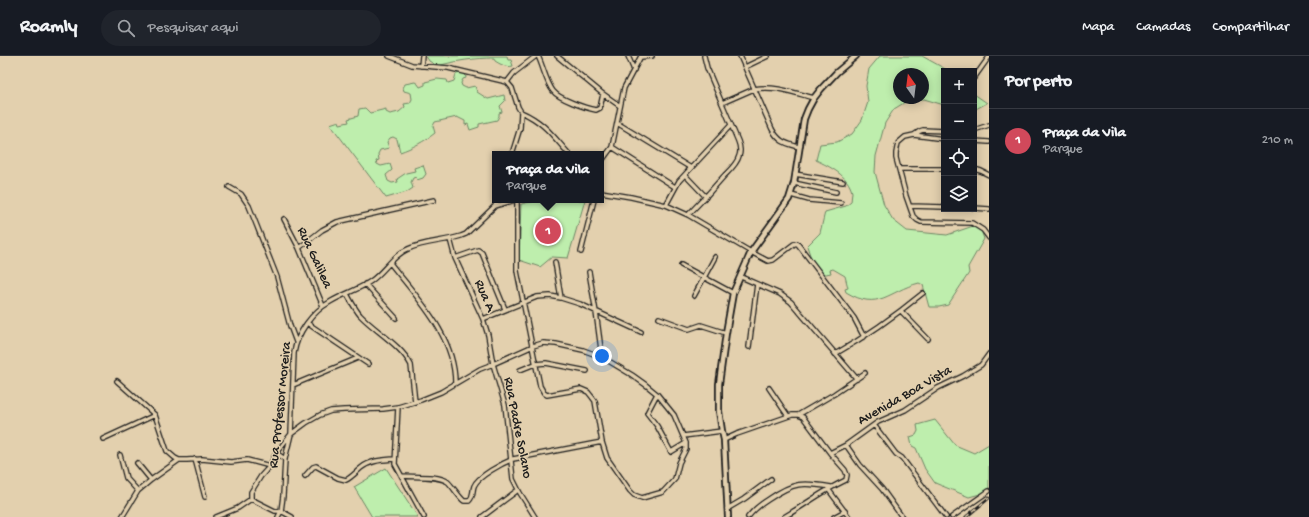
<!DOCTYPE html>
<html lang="pt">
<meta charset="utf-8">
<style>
:root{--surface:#171b24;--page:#20242c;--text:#f1f3f6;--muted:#9ea1a6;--line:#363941;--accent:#d1495b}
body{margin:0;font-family:"Gochi Hand",sans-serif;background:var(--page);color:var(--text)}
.controls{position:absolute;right:12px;top:12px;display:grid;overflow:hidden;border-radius:0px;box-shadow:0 2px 10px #0003}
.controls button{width:36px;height:36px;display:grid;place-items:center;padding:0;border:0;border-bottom:1px solid var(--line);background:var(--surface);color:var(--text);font:20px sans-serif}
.compass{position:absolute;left:893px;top:12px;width:36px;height:36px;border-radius:50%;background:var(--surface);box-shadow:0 2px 10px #0003;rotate:346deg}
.you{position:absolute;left:602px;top:300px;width:14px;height:14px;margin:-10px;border:3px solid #fff;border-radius:50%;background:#1a73e8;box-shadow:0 0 0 6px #1a73e833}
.badge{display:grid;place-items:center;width:26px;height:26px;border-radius:50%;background:var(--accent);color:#fff;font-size:13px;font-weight:700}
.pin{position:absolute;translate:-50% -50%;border:2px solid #fff;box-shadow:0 1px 4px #0006}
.popup{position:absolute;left:492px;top:95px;width:112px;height:52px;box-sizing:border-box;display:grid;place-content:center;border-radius:0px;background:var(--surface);filter:drop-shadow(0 1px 3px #0005);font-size:13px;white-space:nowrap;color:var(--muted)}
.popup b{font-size:15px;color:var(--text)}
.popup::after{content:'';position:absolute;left:50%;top:100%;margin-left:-8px;border:8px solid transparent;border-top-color:var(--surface)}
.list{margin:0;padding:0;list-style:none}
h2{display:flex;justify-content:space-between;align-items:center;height:52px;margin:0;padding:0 16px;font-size:17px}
h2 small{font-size:13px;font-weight:400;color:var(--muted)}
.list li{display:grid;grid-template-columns:26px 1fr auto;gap:12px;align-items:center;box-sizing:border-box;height:64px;padding:0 16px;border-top:1px solid var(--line)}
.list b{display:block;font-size:15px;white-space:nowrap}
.list p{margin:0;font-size:13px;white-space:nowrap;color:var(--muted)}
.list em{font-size:13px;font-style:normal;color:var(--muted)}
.icon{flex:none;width:22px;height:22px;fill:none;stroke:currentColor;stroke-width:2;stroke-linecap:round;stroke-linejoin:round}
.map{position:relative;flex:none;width:989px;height:461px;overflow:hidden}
header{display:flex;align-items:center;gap:24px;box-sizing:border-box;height:56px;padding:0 20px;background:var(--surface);border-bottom:1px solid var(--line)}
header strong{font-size:19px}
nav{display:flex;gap:22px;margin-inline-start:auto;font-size:14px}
.search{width:280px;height:36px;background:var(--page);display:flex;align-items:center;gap:10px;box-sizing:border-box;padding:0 14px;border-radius:22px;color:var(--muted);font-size:15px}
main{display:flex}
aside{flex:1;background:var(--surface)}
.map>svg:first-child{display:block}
</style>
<header>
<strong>Roamly</strong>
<div class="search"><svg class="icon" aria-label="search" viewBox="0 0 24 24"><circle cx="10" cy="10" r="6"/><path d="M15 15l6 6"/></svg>Pesquisar aqui</div>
<nav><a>Mapa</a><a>Camadas</a><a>Compartilhar</a></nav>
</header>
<main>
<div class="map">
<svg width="989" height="461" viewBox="0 0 989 461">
<rect width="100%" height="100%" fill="#e3d0ae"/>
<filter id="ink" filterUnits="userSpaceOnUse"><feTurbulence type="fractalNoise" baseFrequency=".025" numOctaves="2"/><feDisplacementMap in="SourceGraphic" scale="8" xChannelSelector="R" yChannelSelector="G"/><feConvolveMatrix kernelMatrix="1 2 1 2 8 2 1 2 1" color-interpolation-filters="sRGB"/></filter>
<g filter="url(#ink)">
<path fill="#beeead" stroke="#6d8564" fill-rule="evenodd" d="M426 0H507L508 4H511L513 10C506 12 500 8 495 5L494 2C474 2 456 5 437 10L429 5Z
M880 0H922L949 15H944V49L924 43 907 45 894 53 885 67 876 100 875 116 884 149 893 164 907 175 947 179 979 168 984 183 968 211 969 217 948 249 939 251H929L923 229 919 227C888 235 879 256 846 236L845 233 848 232 845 220 833 213 830 214 831 217 821 219 810 199 807 190 820 177 825 156 846 150 851 146C851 143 852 139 852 136 848 119 830 111 816 104L820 88 837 86 852 78 862 64 868 46 866 30 869 13ZM899 18H923V42H899Z
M465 16 466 22 463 23 461 27 462 30 466 32 475 30 477 36 488 43 504 39 505 45 500 50 502 56 499 57V60L497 64 479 68V71L470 74 468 68 465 69V65L457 61 435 66 433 70 435 77C425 85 412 92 400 96L397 83 393 81 390 82 387 86 389 92 380 94 378 98 379 104 376 105 377 108 381 110 390 108 392 114 386 119 388 125 392 127 398 126 397 123 406 117 415 115 414 112 423 109 426 118 423 122 417 124 416 121 413 122 411 126 413 132 407 136 386 142 330 68 339 65 340 68 349 66 348 63 358 60 359 53 365 52 370 57 386 53V56L390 58 399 56 405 51 404 48 410 47 412 43 411 37 404 35 403 32 405 28 415 26 418 28 420 31 425 29V26L437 23 447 24 448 27 454 25 456 18Z
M974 38 987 47 974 54Z
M540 144H585L568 202 552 201 540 211 519 204 521 148Z
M935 364 955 389 974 397 989 388V433L984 437 969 441 935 427 925 413 916 392 912 390 910 381 916 379 918 375 917 369Z
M386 412 418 461H372L354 431Z"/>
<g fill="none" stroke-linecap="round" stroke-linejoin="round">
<defs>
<path id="street" d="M389 0 412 9 448 12 507 26 512 32 518 51 521 56 520 72 512 98
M538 0C543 10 546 26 553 35 559 43 585 52 596 54L600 52 603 38
M557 0 603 38 620 50
M628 0 634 14
M740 0 772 73C779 86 785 87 799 91
M641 1 652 0
M421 10 422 0
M745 11 768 0
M974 22 989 1
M507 26 514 17 536 0
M722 47 754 33C774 29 795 37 814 42
M521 56C544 66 553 80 569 98
M617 67 691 112
M974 74 989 69
M944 75 923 74 920 75 914 79 905 81 898 87 896 97V102L906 140 913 160 917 164 921 166 972 167 983 174 989 182
M914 79 944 83
M974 85 989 86
M612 91 675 131
M601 106 612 91 624 32 641 0
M899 113H944
M974 113 981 115 989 119
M795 118 843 126
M685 119 706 141
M794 127 836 136
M229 131 241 138 249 150 277 221 290 270 296 286
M601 136 631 141 666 149 688 159 751 196 768 205 773 204 794 188 797 187 854 262 864 281
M791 139 809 144 841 147
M666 149 679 125 731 69
M495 150 497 144
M910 150 944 151
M974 152 989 153
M688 159C700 147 712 134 724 120 730 114 737 108 739 100 741 95 740 90 738 85L707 12 704 0
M284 163 299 192 323 250
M450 183 455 202 483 263 488 279 493 308 505 349 513 423 520 437 535 461
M299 192 322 174 337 166 434 144
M581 196 594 144
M455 202 478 194 482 197 505 253
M555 206 561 242
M390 207C418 243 455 280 455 327
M681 209 733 237
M589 216 596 256 602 301
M741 221 780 238 791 246 857 323
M365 228 396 262
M347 238C351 245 355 253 360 259 375 275 401 289 411 309L415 346
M694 240 715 201
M901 255 928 283
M659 262 689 273 701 269 726 277
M483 263 537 241 550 240 561 242 580 248 641 276
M307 267 368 308
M749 291 757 228
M835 298C867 280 895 260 923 237
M520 314 535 308 546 307 587 315
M117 325 155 359 167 395 175 402 179 404H187L202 403 231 406 247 404 270 410
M293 329 358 302
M769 332 788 360
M657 338 647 357 657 370 671 396 686 387
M398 351 395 408 424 461
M874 369 896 398 902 402 946 461
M683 380 722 375
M103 383 155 359
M724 384 737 378 792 359H798L834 338 865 317
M846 389 860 409 882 433 902 461
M276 397 285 403
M830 397 846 389 878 366 905 354 938 332 963 320 981 309 989 298
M120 399 126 422 138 435
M195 403 205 441
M137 407 151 424
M305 420 313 411 316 410 338 422 346 424C352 421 356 416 361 412 371 404 383 404 395 403
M402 420C414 421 439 419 448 426 454 432 458 440 464 445H469C474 440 472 436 474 430 478 420 503 407 513 403L602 386
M828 433 849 461
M251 443 275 455H281L278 461
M727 453 744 443 771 423
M122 461 138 435 151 424 179 404
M216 461 238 452 251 443V436L261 420 270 410 276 397 291 378 306 367 320 359 331 355 344 354 383 353 398 351 421 344 441 336 480 313 493 308 533 290 543 287 556 288 583 294 602 301 632 319 646 329 657 338 674 359 686 387V393L679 407 675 423 663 436 642 442 634 439 630 435 607 402 602 386 595 345 592 341 588 336 581 333 547 339 544 337 540 330 517 215V144
M292 461 281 455 283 440 285 403 291 378 294 297C297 277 312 256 330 246 343 238 358 234 371 225 384 216 393 199 408 193 425 185 443 186 461 180L466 178 495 150 515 144
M482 461 518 434
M748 461C754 453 761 448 769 443 794 426 802 426 831 431
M784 461C805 449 824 434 846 424L847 419 845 414 830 397 803 361 798 359
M834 461 845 455
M952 461 989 435"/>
<path id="secondary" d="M728 461 724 384 722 375 719 355V328L726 277 733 237 751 196 789 143 794 127 804 63 808 53 814 42 821 33 837 16 856 0"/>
</defs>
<use href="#street" stroke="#1c1c1c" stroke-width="6"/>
<use href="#secondary" stroke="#1c1c1c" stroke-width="8"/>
<use href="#street" stroke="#e3d0ae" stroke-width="3.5"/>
<use href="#secondary" stroke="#e3d0ae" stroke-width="4.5"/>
<defs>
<path id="rail" d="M966 461 989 442"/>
</defs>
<use href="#rail" stroke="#1c1c1c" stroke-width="3"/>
<use href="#rail" stroke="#e3d0ae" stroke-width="1.5" stroke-dasharray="4.5" stroke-linecap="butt"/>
</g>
</g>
<g text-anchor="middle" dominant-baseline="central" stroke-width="3" stroke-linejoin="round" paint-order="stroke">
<g font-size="14" fill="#1c1c1c" stroke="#e3d0ae">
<text transform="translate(314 202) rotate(65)">Rua Galilea</text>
<text transform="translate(484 240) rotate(66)">Rua A</text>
<text transform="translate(905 340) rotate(-30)">Avenida Boa Vista</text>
<text transform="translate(281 349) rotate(-84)">Rua Professor Moreira</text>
<text transform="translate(517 372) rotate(79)">Rua Padre Solano</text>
</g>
</g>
</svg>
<div class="controls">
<button>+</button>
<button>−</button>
<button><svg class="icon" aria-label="locate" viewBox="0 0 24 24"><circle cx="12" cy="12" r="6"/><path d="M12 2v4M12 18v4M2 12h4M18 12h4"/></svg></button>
<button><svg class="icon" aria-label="layers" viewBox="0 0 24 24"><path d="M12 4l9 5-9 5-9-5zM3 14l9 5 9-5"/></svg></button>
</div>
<svg class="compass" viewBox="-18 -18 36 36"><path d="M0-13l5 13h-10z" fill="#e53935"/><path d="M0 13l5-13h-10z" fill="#9ea1a6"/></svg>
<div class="you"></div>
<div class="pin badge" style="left:548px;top:175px">1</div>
<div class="popup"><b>Praça da Vila</b>Parque</div>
</div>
<aside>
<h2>Por perto<small></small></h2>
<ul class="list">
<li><span class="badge">1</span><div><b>Praça da Vila</b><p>Parque</p></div><em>210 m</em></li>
</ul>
</aside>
</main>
